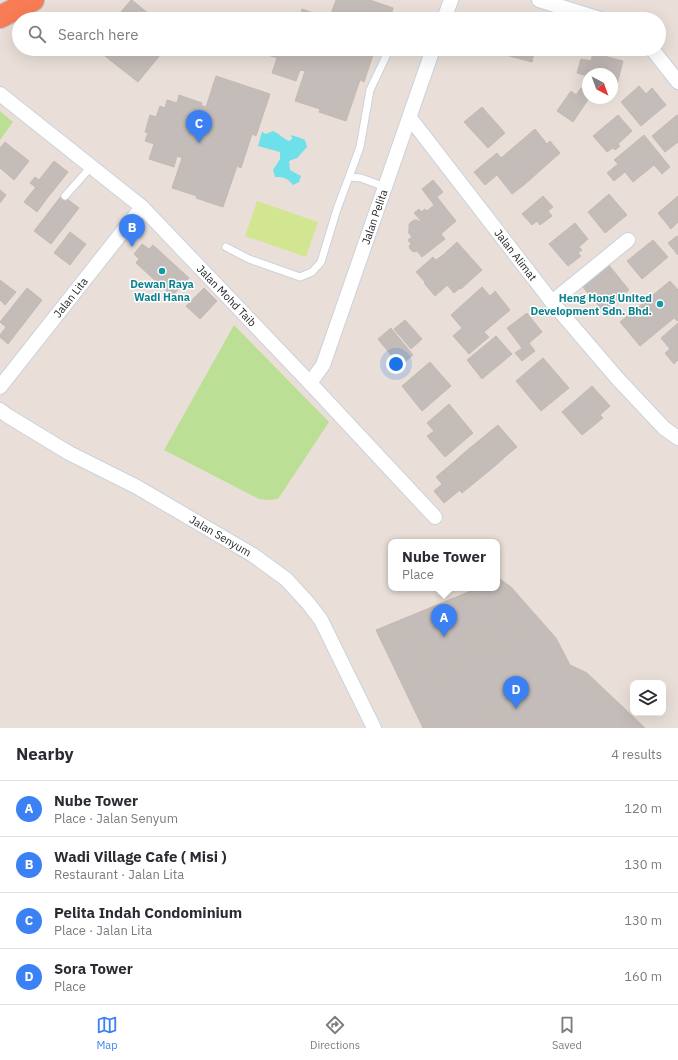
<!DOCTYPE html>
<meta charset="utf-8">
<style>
:root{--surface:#fff;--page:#f7f7f7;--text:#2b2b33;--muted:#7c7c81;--line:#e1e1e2;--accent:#3c81f3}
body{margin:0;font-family:"IBM Plex Sans",sans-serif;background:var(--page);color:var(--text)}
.controls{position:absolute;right:12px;bottom:12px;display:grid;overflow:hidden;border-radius:8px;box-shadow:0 4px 16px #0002}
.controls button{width:36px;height:36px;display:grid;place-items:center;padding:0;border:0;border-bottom:1px solid var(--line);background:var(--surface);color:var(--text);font:20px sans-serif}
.compass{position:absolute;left:582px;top:68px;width:36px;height:36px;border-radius:50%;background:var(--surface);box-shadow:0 4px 16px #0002;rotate:139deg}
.you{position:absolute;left:396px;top:364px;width:14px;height:14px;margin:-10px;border:3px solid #fff;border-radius:50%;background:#1a73e8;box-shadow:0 0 0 6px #1a73e833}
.badge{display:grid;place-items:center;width:26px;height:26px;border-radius:50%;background:var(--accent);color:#fff;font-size:13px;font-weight:700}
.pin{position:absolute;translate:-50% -33px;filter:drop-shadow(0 1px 2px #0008)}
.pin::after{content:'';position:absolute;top:21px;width:14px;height:12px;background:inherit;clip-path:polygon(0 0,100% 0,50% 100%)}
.popup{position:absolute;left:388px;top:539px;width:112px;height:52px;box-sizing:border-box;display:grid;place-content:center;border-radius:8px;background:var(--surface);filter:drop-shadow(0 1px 3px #0005);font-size:13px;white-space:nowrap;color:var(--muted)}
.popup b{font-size:15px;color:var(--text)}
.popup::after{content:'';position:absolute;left:50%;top:100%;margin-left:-8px;border:8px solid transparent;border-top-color:var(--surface)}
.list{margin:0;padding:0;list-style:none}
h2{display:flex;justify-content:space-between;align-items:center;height:52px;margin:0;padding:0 16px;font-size:17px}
h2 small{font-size:13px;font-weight:400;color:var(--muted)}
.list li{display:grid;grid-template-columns:26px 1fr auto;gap:12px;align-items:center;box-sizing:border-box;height:56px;padding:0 16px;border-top:1px solid var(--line)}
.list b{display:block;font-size:15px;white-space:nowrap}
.list p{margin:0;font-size:13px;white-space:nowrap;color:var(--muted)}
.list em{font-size:13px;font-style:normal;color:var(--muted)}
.icon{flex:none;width:22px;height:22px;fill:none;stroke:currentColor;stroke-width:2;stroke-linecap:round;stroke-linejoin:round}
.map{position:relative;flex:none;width:678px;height:728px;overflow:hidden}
.search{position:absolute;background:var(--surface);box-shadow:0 4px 16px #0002;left:12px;right:12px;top:12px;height:44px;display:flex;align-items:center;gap:10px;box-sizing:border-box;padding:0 14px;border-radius:22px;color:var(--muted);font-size:15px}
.sheet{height:276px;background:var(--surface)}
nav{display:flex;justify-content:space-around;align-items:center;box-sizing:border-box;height:56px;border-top:1px solid var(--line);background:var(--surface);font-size:11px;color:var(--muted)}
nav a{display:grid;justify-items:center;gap:2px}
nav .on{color:var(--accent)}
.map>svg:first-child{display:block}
</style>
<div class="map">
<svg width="678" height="728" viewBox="0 0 678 728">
<rect width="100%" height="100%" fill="#e9dfd8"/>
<path fill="#bcdf96" d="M0 111 13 122 0 140Z
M234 325 329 422 278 499 269 500 259 499 164 450Z"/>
<path fill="#d2e691" d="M257 201 318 222 306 257 245 236Z"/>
<path fill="#6de0e9" d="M273 131C279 133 282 138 289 141L292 139 291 135 298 137 305 140 307 147 297 158 289 161 290 170 301 176 299 182 293 185C287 178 285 177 275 177L273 170 280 159V152L258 146 262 132 266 134Z"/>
<path fill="#c4bcb8" stroke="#c4bab2" d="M131 0H132L155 19H115Z
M336 0H370L393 8 390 19H329Z
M302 9 325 17 324 19H288L290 13 300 17Z
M491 15 505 19H490Z
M96 49H165L138 82Z
M270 49H375L364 82 360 80 346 121 319 112 320 109 295 101 305 71 300 70 296 81 272 73 277 58 268 55Z
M483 49H535L532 62Z
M593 53 623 61 615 92 612 91V74H588V76L577 73 581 59 591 61Z
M216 76 270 94 256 136 252 134 241 168 237 166 223 207 196 198 197 196 172 188 182 158 177 156 174 167 149 159 154 144 145 141 148 133 145 132 150 115 156 117 160 106 165 108 167 100 177 103 179 95 202 103 201 105 206 107Z
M639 86 646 94 652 88 666 105 641 126 621 102Z
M581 88 588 93V98H589L573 122 557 111 571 91 576 95Z
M482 107 505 133 488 148 464 122Z
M618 115 632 131 618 144 620 146 615 150 613 148 607 152 593 136Z
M677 115 678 116V142L665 152 652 136Z
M535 129 547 144 550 141 560 153 524 185 501 158Z
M644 135 670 167 662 174 654 165 633 182 625 172 614 181 607 173 618 164 614 160Z
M5 142 29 161 14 180 0 168V148Z
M497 153 524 185 512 194 497 175 485 185 474 172Z
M54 161 68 172 53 191 39 180Z
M35 177 53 191 48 197 30 183Z
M433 180 443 192 437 197 456 221 441 234 445 239 422 257 417 251 414 252 412 251 410 249 409 246 411 244 408 240 412 237 408 232 409 231V224L411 222 414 220H417L420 222 421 221 414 213 419 209 421 212 425 209 427 211 434 205 422 189Z
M36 187 48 197 37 212 24 202Z
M0 190 6 195 0 203Z
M609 194 627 215 605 233 588 212Z
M62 195 79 208 51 244 34 231Z
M543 196 553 207 548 211 552 216 540 225 537 221 532 225 522 214Z
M678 196V222L671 229 658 213Z
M575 223 588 239 579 247 582 250 578 253 581 256 568 266 549 244Z
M70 232 86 244 70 265 54 253Z
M677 236 678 238V255L668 243Z
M653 240 668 257 642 279 627 261Z
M457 242 474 261 460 274 443 255Z
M142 244 149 249 153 245 189 278 172 296 136 263 139 259 134 254Z
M443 255 460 274 474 261 482 270 461 289 436 260Z
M433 257 453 280 435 296 424 283 425 282 416 272Z
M608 264 629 290 603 311 582 286Z
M0 280 16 292 5 305 0 300Z
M453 280 460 288 454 293 447 285Z
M670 281 678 290V320L677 321 674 318 640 346 620 322Z
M482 287 490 296 495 291 510 310 484 332 489 337 469 354 453 336 462 328 451 315Z
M27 288 42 300 8 344 0 337V335L6 327 0 322Z
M204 288 217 301 200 319 186 306Z
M527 313 542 332 529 343 535 351 522 361 515 353 522 348 507 328Z
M405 320 422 339 411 349 394 329Z
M678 323V360L674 364 665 353 670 349 661 338Z
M391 328 413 355 400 366 378 339Z
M496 336 512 354 482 379 467 360Z
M543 358 569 388 541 411 516 381Z
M430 362 451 386 422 411 402 386Z
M592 386 610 406 600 415 603 418 582 435 562 412Z
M449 404 473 433 445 457 427 436 434 431 427 423Z
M498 425 517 447 506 456 487 434Z
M487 434 506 456 495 466 476 443Z
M476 443 495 466 484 475 465 452Z
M465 452 484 475 473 484 455 461Z
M455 461 473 484 462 493 443 471Z
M443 471 460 490 444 503 434 491 442 484 436 477Z
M500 579 511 587 556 638 570 665 587 673 645 728H423L376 630 478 588H497V580Z
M497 587 522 642 495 655 482 627 473 632 482 651 459 662 462 667 434 680 408 624 439 609 447 625 466 616 460 603 491 588Z
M522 701 535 728H476L491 721 488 717Z
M466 723 469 728H456Z"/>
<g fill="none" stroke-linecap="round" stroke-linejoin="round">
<defs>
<path id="lane" d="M349 177 360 147 370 90 389 50
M65 196 91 167
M226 247 249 259 300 277 312 272 321 262 337 209 349 177 361 178 385 187"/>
<g id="street">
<path d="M539 0 600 19"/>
<path d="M444 19 451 0"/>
<path d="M652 49 678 82"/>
<path id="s1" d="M0 94 142 207 310 383 435 517"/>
<path id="s2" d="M410 118 552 302 617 378 664 428 678 438"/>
<path d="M552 302 628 240"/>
<path id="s3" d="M310 383 323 365 433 49"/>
<path id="s4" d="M0 387 142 207"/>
<path id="s5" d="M0 410 8 416 69 453 137 487 253 555 286 579 308 603 321 620 374 728"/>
</g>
<path id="highway" d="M0 17 33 0"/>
</defs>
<use href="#lane" stroke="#cbd2dc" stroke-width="9"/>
<use href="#street" stroke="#cbd2dc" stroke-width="16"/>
<use href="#highway" stroke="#bebebe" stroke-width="24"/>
<use href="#lane" stroke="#fff" stroke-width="7"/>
<use href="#street" stroke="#fff" stroke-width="14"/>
<use href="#highway" stroke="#f87c55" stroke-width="22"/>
</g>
<g fill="#0f9aa8" stroke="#fff" stroke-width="1.5">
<circle cx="162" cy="271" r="4"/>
<circle cx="660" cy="304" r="4"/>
</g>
<g text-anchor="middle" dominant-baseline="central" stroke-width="3" stroke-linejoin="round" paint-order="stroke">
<g font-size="11" fill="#272727" stroke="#fff">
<text stroke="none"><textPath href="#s3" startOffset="179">Jalan Pelita</textPath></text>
<text stroke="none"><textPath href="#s2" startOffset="173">Jalan Alimat</textPath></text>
<text stroke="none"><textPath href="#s1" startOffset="304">Jalan Mohd Taib</textPath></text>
<text stroke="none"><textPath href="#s4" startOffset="114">Jalan Lita</textPath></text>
<text stroke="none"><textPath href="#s5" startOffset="254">Jalan Senyum</textPath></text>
</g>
<g font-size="11" font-weight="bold" fill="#0d838f" stroke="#fff">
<text x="162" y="284">Dewan Raya<tspan x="162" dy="13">Wadi Hana</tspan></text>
<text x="652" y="298" text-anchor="end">Heng Hong United<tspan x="652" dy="13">Development Sdn. Bhd.</tspan></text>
</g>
</g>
</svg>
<div class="controls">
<button><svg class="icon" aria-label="layers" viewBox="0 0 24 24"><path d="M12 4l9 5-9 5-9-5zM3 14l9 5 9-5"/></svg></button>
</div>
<svg class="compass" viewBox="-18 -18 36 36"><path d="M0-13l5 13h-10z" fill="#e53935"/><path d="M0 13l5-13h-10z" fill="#7c7c81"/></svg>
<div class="you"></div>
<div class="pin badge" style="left:444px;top:637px">A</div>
<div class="popup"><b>Nube Tower</b>Place</div>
<div class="pin badge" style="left:132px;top:247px">B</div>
<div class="pin badge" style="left:199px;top:143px">C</div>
<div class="pin badge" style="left:516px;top:709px">D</div>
<div class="search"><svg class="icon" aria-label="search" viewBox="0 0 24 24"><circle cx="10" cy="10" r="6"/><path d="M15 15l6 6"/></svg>Search here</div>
</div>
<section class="sheet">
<h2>Nearby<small>4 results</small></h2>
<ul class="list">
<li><span class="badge">A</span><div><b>Nube Tower</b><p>Place · Jalan Senyum</p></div><em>120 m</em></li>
<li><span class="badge">B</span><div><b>Wadi Village Cafe ( Misi )</b><p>Restaurant · Jalan Lita</p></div><em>130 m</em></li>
<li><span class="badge">C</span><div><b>Pelita Indah Condominium</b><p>Place · Jalan Lita</p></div><em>130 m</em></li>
<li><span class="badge">D</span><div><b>Sora Tower</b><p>Place</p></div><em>160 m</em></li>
</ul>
</section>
<nav>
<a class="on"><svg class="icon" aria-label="map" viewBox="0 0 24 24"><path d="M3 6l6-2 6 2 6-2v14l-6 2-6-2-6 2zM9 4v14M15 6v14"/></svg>Map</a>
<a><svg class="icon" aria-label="directions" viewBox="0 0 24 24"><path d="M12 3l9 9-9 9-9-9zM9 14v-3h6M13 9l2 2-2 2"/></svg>Directions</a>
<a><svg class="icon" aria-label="saved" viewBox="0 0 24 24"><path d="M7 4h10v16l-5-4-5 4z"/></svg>Saved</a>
</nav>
